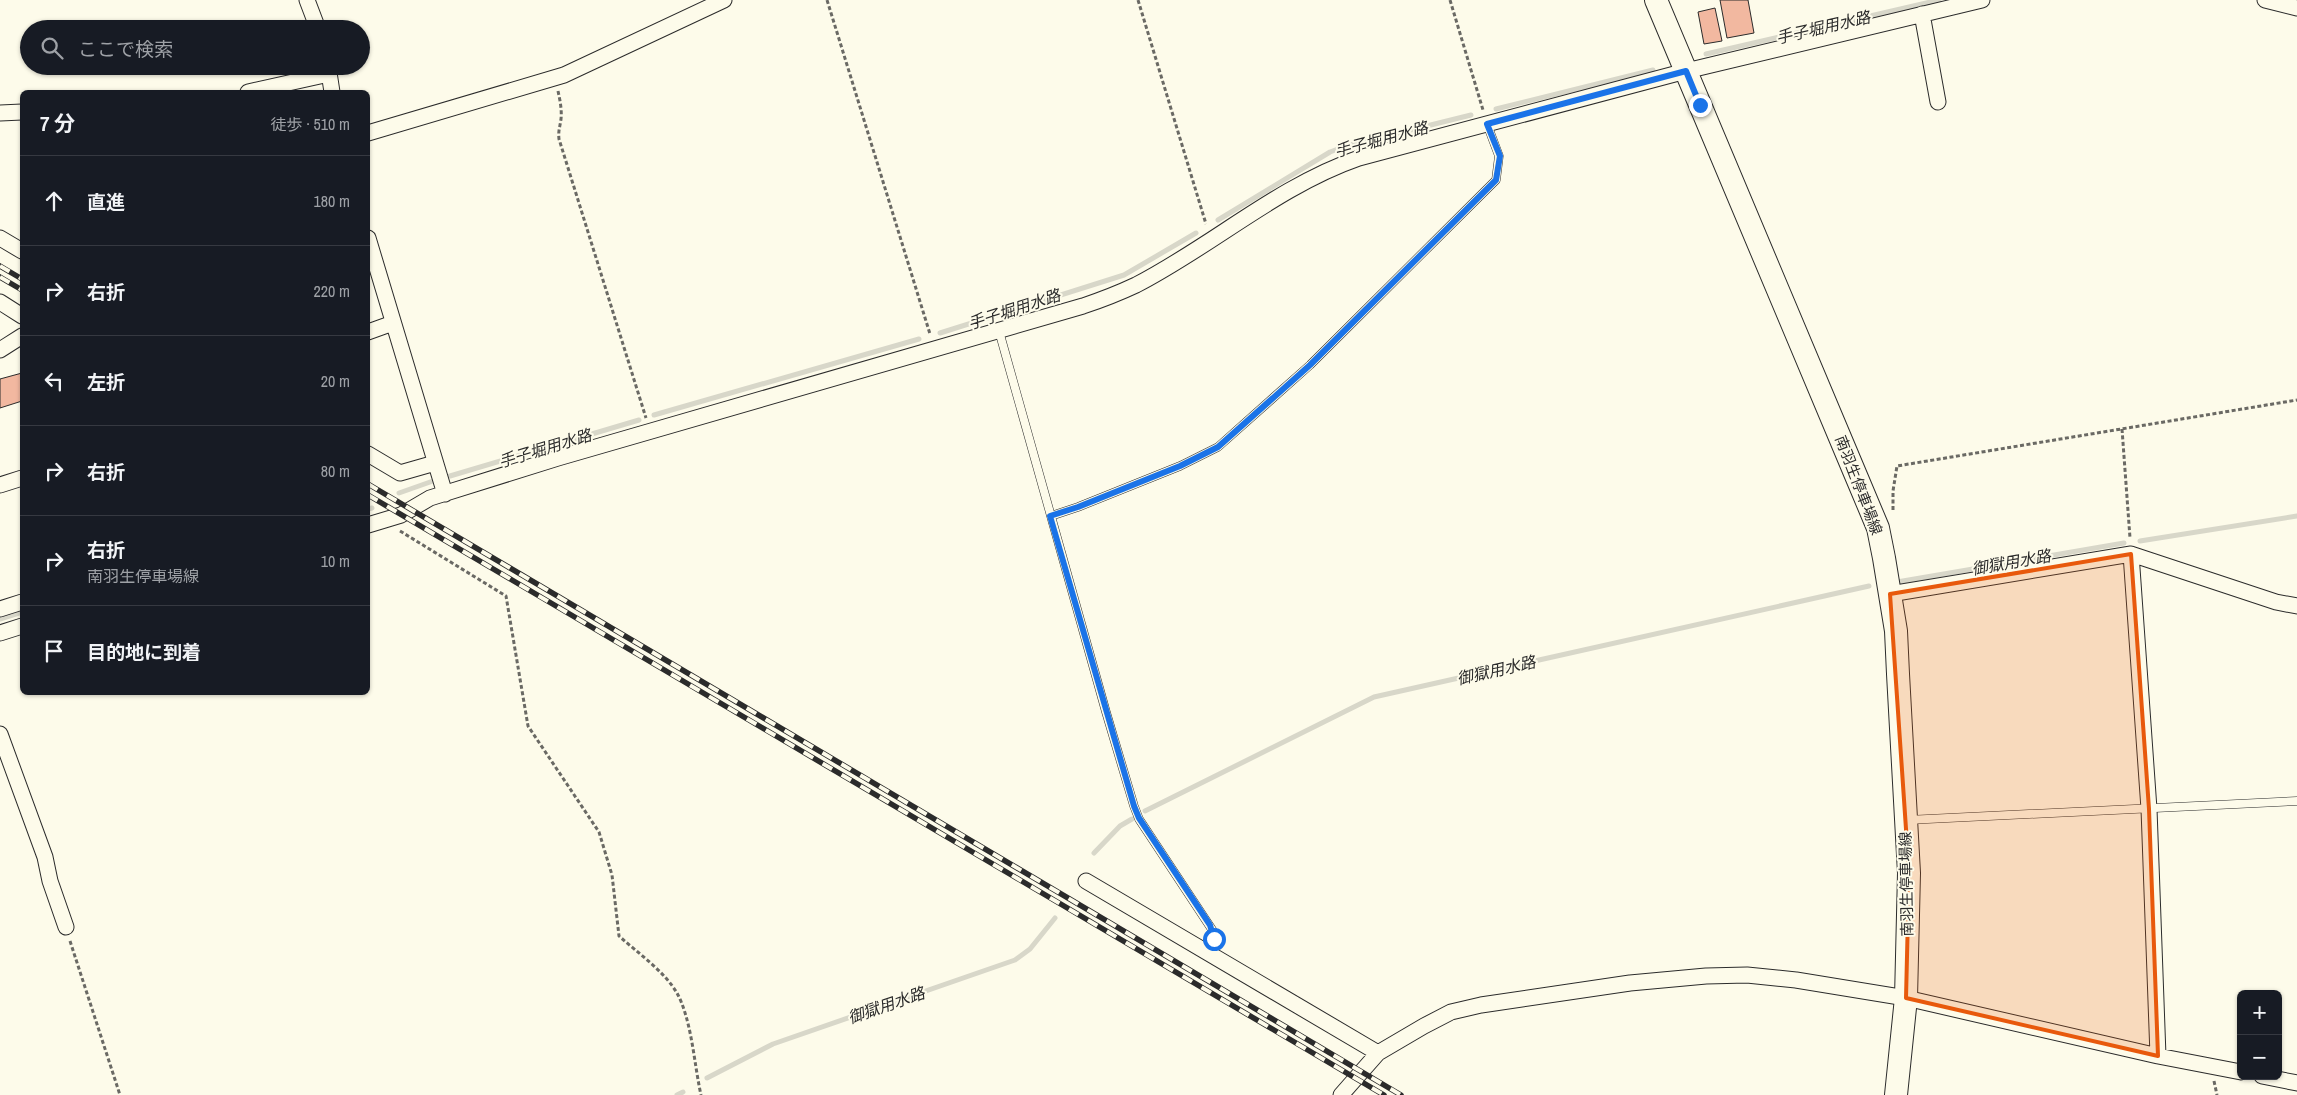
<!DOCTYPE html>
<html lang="ja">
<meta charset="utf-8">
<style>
:root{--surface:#171b24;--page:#20242c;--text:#f1f3f6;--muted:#9ea1a6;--line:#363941}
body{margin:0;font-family:"Archivo Narrow","Noto Sans JP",sans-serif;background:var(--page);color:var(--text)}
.controls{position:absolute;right:15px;bottom:15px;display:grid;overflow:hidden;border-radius:8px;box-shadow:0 1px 4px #0004}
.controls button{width:45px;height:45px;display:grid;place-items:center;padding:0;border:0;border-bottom:1px solid var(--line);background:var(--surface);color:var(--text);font:25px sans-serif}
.stop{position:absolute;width:15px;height:15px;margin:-11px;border:4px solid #1a73e8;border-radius:50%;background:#fff}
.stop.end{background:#1a73e8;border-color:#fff;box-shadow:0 1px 5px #0008}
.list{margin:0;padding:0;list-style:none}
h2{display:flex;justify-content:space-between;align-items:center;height:65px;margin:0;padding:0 20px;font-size:21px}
h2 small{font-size:16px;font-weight:400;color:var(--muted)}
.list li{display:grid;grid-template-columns:32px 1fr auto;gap:15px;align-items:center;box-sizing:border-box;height:90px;padding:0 20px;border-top:1px solid var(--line)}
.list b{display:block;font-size:19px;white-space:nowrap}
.list p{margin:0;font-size:16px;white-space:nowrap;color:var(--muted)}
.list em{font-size:16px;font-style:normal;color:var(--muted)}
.icon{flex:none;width:28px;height:28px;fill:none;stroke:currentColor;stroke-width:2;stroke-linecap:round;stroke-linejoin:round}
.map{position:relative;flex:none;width:2297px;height:1095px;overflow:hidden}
.search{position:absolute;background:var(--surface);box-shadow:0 1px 4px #0004;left:20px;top:20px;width:350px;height:55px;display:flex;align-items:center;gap:12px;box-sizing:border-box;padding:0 18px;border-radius:28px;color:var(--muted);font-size:19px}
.panel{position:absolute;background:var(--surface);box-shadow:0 1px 4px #0004;left:20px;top:90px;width:350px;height:605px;border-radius:8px}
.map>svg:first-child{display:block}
</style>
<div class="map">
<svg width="2297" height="1095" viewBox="0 0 2297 1095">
<rect width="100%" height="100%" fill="#fdfbea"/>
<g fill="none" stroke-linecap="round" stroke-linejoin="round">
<path stroke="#d8d7c9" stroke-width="5" d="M1706 54 1939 0
M1496 109 1653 70
M1218 220 1330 152 1346 146 1471 115
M940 333 1124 275 1196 233
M654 415 919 339
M450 476 639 420
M399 493 433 481
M368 509 372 508
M2140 541 2297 516
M1897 582 2124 543
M0 619 22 612
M1145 811 1374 697 1869 586
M1094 853 1120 826 1132 819
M707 1078 773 1044 1015 960 1030 949 1055 918
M677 1095 683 1092"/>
</g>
<path fill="#f2b8a0" stroke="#2b2b2b" d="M1720 0H1748L1754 33 1727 38Z
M1715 8 1722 41 1704 44 1698 12Z
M22 373V401L0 408V379Z"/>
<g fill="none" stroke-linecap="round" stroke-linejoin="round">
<defs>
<path id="lane" d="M999 331 1106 712 1134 806 1139 819 1213 931 1214 939 1209 952
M1051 516 1078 507 1180 466 1218 447 1310 365 1496 180 1499 156 1487 124
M1907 820 2297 801"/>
<path id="street" d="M307 0 318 29
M2265 0 2297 8
M1922 14 1938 102
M328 66 332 92
M248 92 329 74
M0 113 22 112
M368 133 564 75 724 0
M0 238 22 251
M368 238 445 494
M0 302 22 316
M368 332 393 323
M0 350 22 336
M368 454 400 473 435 463
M0 485 22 478
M368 525 401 515 430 498 558 458 1083 306C1101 300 1119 293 1136 285 1212 246 1278 186 1359 158L1686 71 1982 0
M2131 554 2149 809 2158 1056
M1890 594 2131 554 2276 602 2297 606
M0 609 22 602
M0 633 22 626
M0 734 45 857 50 881 66 927
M1086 881 1378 1053
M2262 1076 2297 1083
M1341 1095 1378 1053 1424 1026 1451 1012 1481 1005 1630 983 1706 976 1747 975 1796 980 1906 998 2158 1056 2241 1072"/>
<path id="secondary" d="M1656 0 1857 478 1878 528 1884 558 1896 631 1898 674 1909 873 1906 998 1896 1095"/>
</defs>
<use href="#lane" stroke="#2b2b2b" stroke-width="9"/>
<use href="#street" stroke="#2b2b2b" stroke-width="17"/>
<use href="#secondary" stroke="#2b2b2b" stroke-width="24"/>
<path stroke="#6a6964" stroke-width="3" stroke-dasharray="4 2.5" stroke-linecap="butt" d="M827 0 930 334
M1138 0 1206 224
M1450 0 1483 110
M558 91C560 100 562 110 561 119 560 127 558 131 559 139L646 418
M2122 429 2130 538
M1893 510V491L1897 466 2297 400
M400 531 506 596 528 726 599 832 612 875 619 936C638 953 664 971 677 993 692 1021 694 1064 701 1095
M70 941 120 1095
M2214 1081 2217 1095"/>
<use href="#lane" stroke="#fdfbea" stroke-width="8"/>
<use href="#street" stroke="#fdfbea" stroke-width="15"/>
<use href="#secondary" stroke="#fdfbea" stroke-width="22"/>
<defs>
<path id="rail" d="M0 266 22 279
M0 277 22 290
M368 484 1401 1095
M368 495 1384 1095"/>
</defs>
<use href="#rail" stroke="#2b2b2b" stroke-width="5.5"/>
<use href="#rail" stroke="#fdfbea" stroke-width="4" stroke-dasharray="11" stroke-linecap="butt"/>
</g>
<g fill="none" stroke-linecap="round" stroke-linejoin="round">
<path stroke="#1a73e8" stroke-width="6" d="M1214 939 1210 925 1139 818 1134 806 1050 516 1078 507 1180 466 1218 447 1310 365 1496 180 1500 156 1487 124 1686 71 1700 105"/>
</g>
<path fill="#e8590c" fill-opacity="0.2" stroke="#e8590c" stroke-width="4" stroke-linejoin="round" d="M2131 554 2149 809 2158 1056 1906 998 1909 873 1890 594Z"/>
<g text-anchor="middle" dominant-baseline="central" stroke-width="4" stroke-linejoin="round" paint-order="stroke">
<g font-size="15" fill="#2b2b2b" stroke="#fdfbea">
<text transform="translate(1859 485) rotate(69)">南羽生停車場線</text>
<text transform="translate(1906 884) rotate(-91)">南羽生停車場線</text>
</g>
<g font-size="16" font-style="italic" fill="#2b2b2b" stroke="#fdfbea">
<text transform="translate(1823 27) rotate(-13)">手子堀用水路</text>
<text transform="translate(1381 139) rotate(-15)">手子堀用水路</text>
<text transform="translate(1014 309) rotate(-18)">手子堀用水路</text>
<text transform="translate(545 448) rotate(-17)">手子堀用水路</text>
<text transform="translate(2011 562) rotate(-10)">御獄用水路</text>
<text transform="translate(1496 670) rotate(-13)">御獄用水路</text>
<text transform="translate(886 1005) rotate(-19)">御獄用水路</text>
</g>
</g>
</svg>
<div class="controls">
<button>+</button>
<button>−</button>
</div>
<div class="stop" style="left:1214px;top:939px"></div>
<div class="stop end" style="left:1700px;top:105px"></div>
<div class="search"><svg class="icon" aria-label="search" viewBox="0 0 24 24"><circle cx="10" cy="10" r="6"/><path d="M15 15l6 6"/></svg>ここで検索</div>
<section class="panel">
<h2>7 分<small>徒歩 · 510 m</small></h2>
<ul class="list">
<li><svg class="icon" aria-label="ahead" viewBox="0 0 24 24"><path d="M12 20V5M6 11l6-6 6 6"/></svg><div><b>直進</b></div><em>180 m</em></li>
<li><svg class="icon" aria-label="right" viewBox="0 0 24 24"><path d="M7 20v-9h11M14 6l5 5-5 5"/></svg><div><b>右折</b></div><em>220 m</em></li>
<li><svg class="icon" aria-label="left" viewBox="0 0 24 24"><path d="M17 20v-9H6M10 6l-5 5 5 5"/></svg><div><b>左折</b></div><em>20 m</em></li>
<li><svg class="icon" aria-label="right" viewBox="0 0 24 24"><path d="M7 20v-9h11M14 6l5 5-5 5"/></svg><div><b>右折</b></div><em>80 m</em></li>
<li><svg class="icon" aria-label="right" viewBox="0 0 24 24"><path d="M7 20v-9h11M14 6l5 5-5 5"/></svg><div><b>右折</b><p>南羽生停車場線</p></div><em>10 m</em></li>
<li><svg class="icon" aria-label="arrive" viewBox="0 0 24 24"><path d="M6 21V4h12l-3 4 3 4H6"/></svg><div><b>目的地に到着</b></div></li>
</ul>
</section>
</div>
